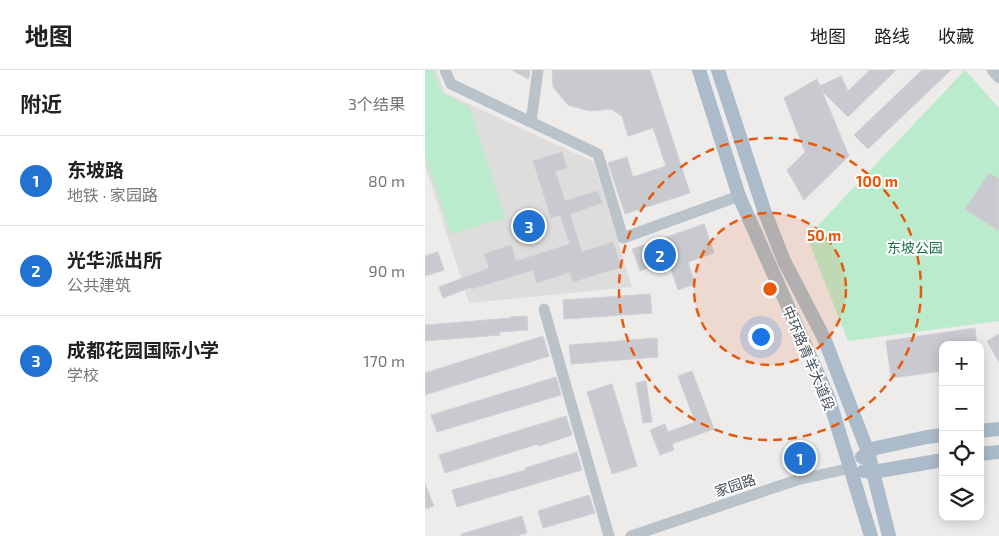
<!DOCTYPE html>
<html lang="zh">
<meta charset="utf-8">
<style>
:root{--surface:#fff;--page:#f2f2f2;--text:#222;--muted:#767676;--line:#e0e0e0;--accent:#2272d1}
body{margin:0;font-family:"Exo 2","Noto Sans SC",sans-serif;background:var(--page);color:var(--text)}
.controls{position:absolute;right:15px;bottom:15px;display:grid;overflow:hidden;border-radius:10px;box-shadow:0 2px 12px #0003}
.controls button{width:45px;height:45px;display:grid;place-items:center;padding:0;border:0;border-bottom:1px solid var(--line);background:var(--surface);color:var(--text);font:25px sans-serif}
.you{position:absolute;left:335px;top:266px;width:18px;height:18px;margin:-12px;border:4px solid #fff;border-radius:50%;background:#1a73e8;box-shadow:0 0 0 8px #1a73e833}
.badge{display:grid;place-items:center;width:32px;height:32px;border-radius:50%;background:var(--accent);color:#fff;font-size:16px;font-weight:700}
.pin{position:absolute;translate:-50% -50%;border:2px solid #fff;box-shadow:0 1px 5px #0006}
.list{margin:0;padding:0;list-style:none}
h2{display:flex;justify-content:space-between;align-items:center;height:65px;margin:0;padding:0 20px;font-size:21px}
h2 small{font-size:16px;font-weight:400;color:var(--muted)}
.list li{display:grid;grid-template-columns:32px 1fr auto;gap:15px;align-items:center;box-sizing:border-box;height:90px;padding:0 20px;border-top:1px solid var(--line)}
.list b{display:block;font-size:19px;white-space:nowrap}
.list p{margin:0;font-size:16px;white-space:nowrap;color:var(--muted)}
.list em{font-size:16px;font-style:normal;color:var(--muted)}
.icon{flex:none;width:28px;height:28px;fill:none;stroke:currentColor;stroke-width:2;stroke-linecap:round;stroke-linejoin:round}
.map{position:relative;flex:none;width:574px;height:466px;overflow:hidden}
header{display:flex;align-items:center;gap:30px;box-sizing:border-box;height:70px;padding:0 25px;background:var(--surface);border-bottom:1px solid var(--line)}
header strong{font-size:24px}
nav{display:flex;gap:28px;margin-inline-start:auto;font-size:18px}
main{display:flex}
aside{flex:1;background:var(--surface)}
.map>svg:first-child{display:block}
</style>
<header>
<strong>地图</strong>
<nav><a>地图</a><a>路线</a><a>收藏</a></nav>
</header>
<main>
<aside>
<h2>附近<small>3个结果</small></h2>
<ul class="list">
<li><span class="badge">1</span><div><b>东坡路</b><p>地铁 · 家园路</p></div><em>80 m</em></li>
<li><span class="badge">2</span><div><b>光华派出所</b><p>公共建筑</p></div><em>90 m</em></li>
<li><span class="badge">3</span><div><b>成都花园国际小学</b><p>学校</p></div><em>170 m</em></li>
</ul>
</aside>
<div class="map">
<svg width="574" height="466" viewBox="0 0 574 466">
<rect width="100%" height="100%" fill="#eeebeb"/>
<path fill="#dfdcdc" d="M0 0H11L20 23 169 92 207 217 44 233 0 95Z"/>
<path fill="#baebcc" d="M0 0H8L16 22 45 38 80 148 26 164 0 86Z
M540 0 574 38V251L423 271 382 167Z"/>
<path fill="#c8cad0" stroke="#cfd1d7" d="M87 0H105L104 7 103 9Z
M127 0H225L265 123 200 144 183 93 202 87 208 107 241 96 228 58 203 66 197 46 186 39 165 41 143 35 128 17Z
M445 0H471L423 47 397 21 424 86 379 130 362 100 380 82 359 28 392 9 395 16 416 6 423 21Z
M497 0H526L443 79 429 65Z
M137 82 142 98 130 101 140 131 173 121 177 133 145 144 157 182 188 172 196 197 148 212 145 202 112 213 108 200 47 219 46 217 18 228 14 217 64 198 59 184 86 175 91 191 145 174 135 145 126 148 108 91Z
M564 103 574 109V161L540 139Z
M279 154 289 183 263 192 270 214 253 220 243 191 215 201 207 179Z
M13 182 19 200 0 206V186Z
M225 224 227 243 139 249 138 230Z
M102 246 103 260 74 262 75 265 0 271V255L86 248 85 247Z
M550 258 552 275H518V301L466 308 461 271Z
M574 264V292L562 271Z
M118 266 124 286 0 325V303Z
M232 268 233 287 146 294 144 275Z
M267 301 289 359 247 374 249 380 235 385 225 360 240 354 243 362 270 352 253 306Z
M131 307 136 325 12 362 6 345Z
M221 311 227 352 218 353 211 313Z
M187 314 212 396 187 404 162 322Z
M141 346 147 365 114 376 113 374 20 403 14 385Z
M152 382 157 400 32 437 27 420 101 400 100 398Z
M0 414 9 436 0 439Z
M164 425 170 443 118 458 113 441Z
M97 446 102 463 92 466H36V464Z"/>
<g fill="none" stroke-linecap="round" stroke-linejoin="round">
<path stroke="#bac3ca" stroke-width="11" d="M20 0 26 14 173 84 198 168 314 126
M567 0 574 8
M106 52 113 0
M119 239 184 466
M206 466 372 410 426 398"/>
<path stroke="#abbbc9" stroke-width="14" d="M274 0 314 126 404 329 446 466
M293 0 339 140 359 191 399 268 443 382 464 466
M555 361 574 359
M555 384 574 382
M437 387 443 382 451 378 502 367 518 365
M439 401 448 402 518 390"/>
</g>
<circle cx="345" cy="219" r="76" fill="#e8590c" fill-opacity=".12"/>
<g fill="none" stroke="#e8590c" stroke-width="2.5" stroke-dasharray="9 6">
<circle cx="345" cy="219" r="76"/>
<circle cx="345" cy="219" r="151"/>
</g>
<g text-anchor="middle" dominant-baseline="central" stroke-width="4" stroke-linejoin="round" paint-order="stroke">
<g font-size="14" fill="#1a7345" stroke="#fff">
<text x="490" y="177">东坡公园</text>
</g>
<g font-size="14" fill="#454f57" stroke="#fff">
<text transform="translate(384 288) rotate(67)">中环路青羊大道段</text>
<text transform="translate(310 415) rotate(-19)">家园路</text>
</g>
</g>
<circle cx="345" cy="219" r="8" fill="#e8590c" stroke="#fff" stroke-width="2.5"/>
<g font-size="15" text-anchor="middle" font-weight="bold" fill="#e8590c" stroke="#fff" stroke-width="4" stroke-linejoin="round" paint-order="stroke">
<text x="452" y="117">100 m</text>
<text x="399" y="171">50 m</text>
</g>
</svg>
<div class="controls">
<button>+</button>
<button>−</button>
<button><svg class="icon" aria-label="locate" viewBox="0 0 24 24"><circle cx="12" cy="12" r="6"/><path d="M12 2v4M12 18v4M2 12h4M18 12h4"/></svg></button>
<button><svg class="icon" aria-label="layers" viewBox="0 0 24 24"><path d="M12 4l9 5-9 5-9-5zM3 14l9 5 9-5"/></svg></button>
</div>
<div class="you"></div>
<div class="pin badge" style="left:375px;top:388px">1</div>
<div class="pin badge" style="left:235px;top:185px">2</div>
<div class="pin badge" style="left:104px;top:156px">3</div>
</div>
</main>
